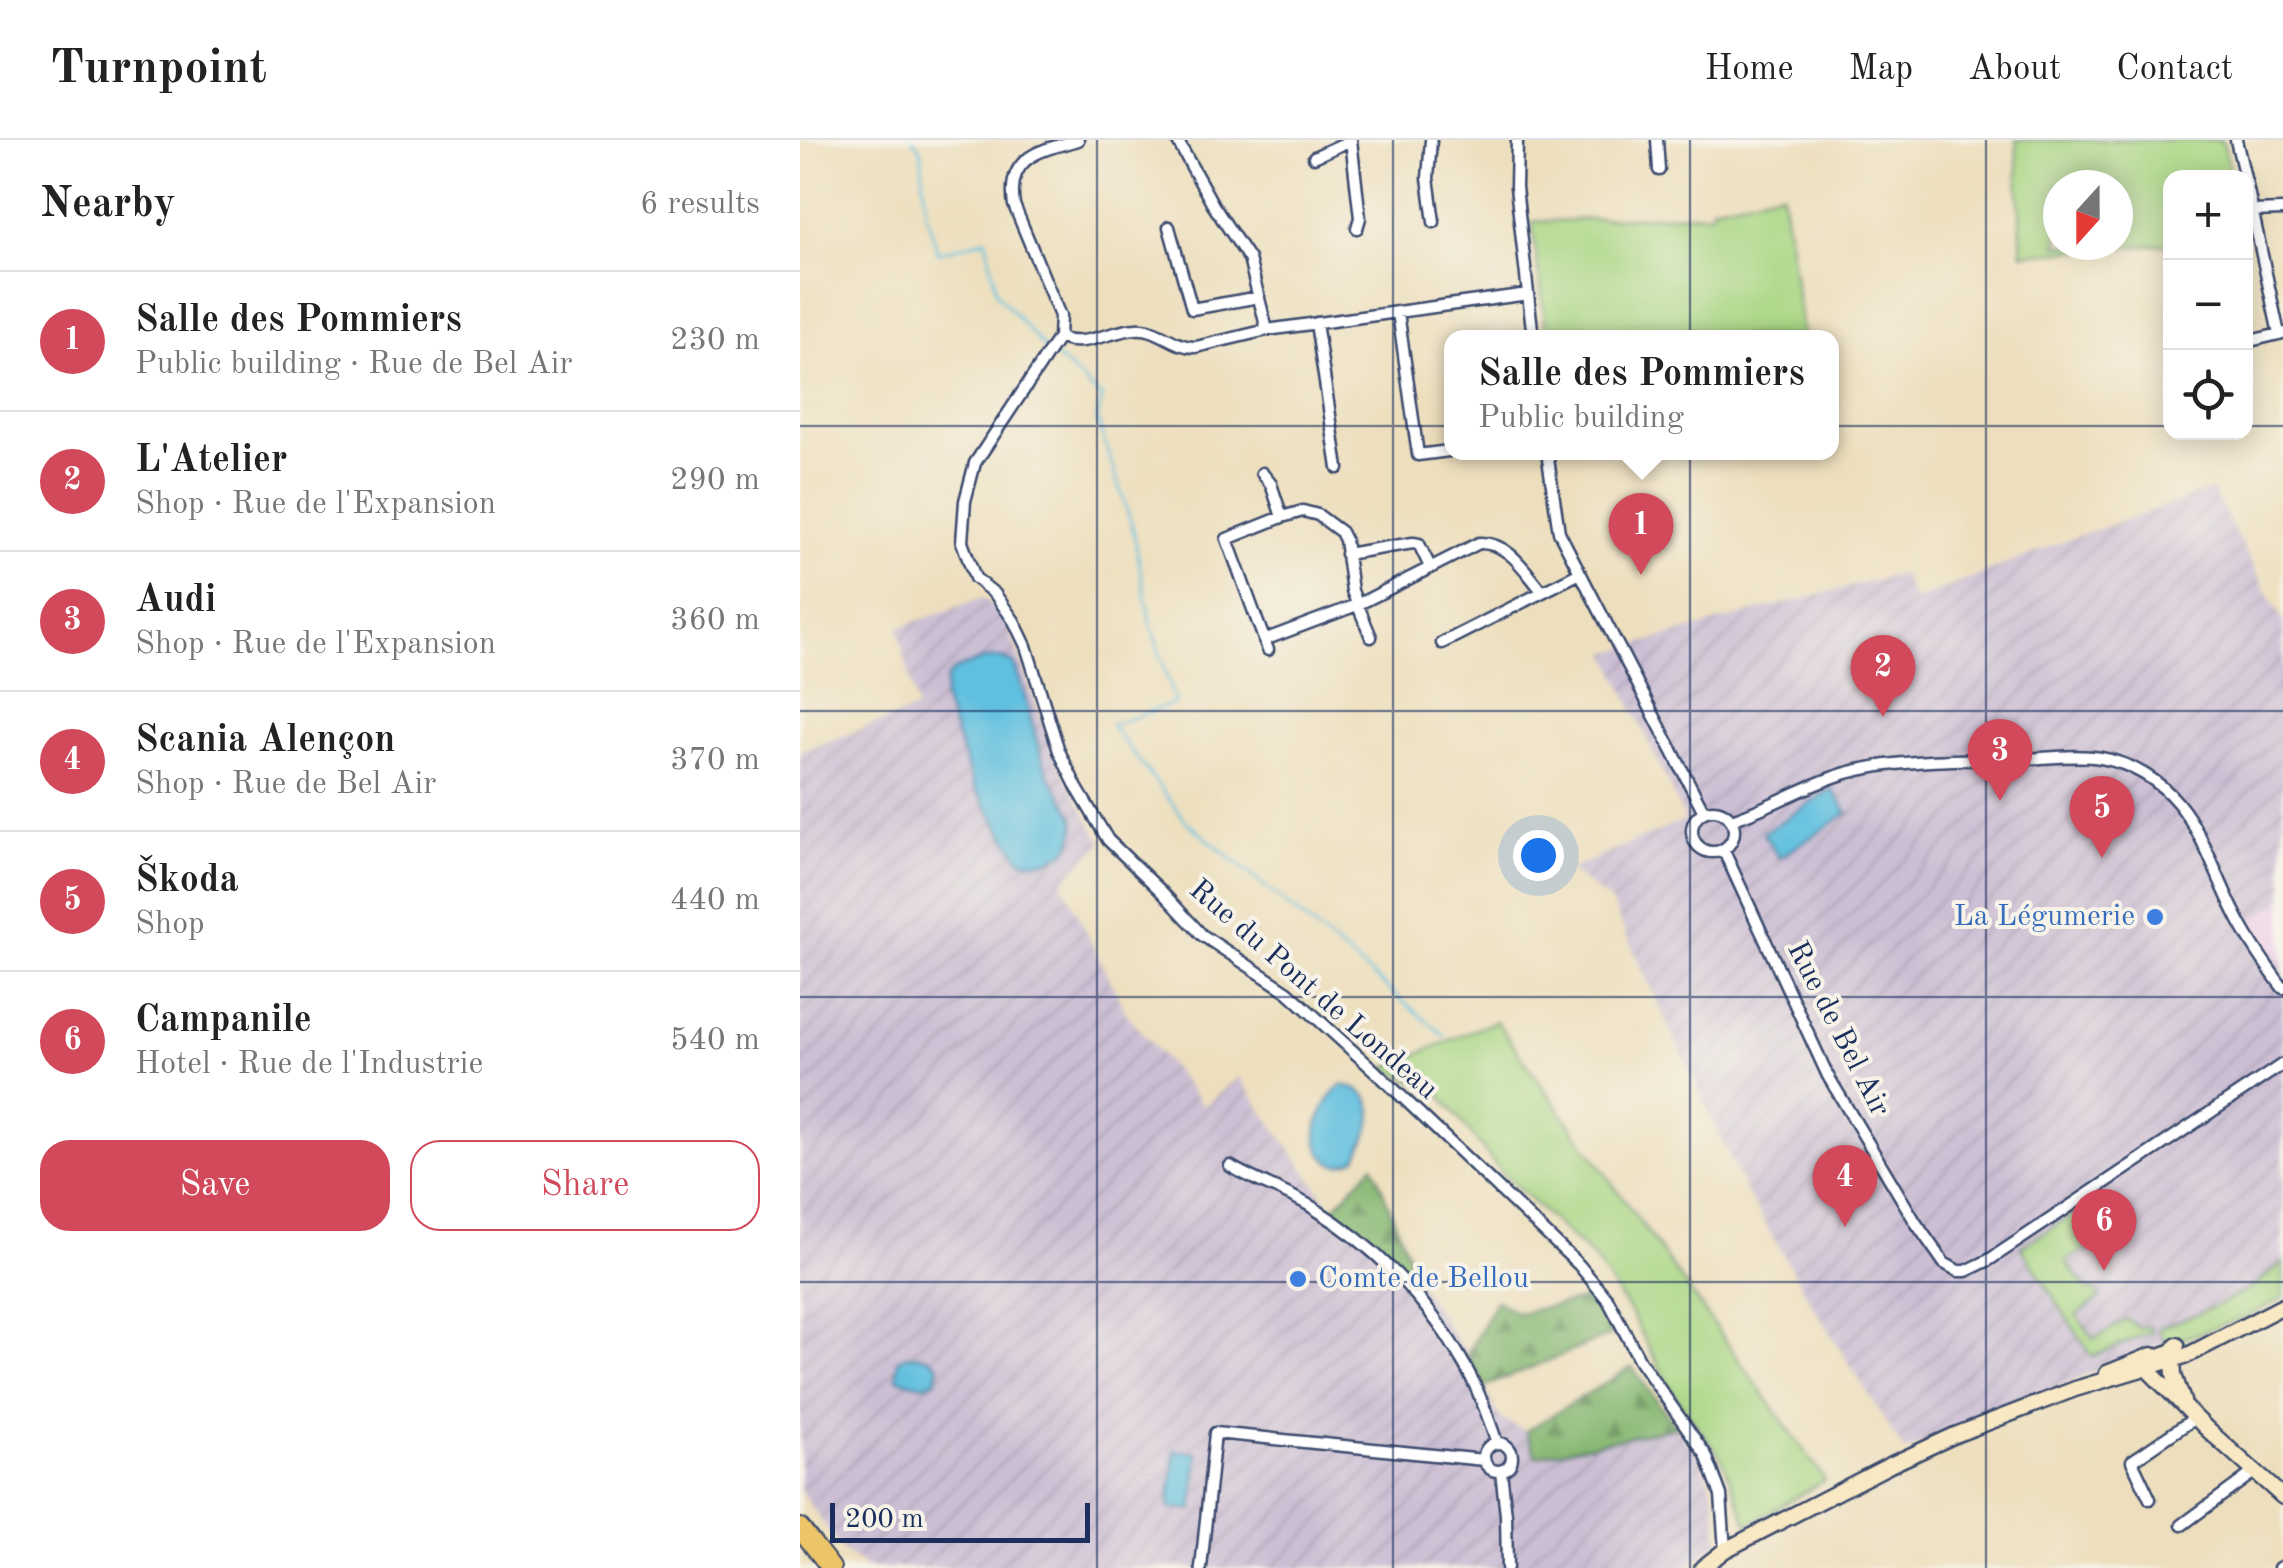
<!DOCTYPE html>
<meta charset="utf-8">
<style>
:root{--surface:#fff;--page:#f6f6f6;--text:#222;--muted:#767676;--line:#e0e0e0;--accent:#d1495b}
body{margin:0;font-family:"Old Standard TT",serif;background:var(--page);color:var(--text)}
.controls{position:absolute;right:30px;top:30px;display:grid;overflow:hidden;border-radius:20px;box-shadow:0 5px 25px #0003}
.controls button{width:90px;height:90px;display:grid;place-items:center;padding:0;border:0;border-bottom:2px solid var(--line);background:var(--surface);color:var(--text);font:50px sans-serif}
.compass{position:absolute;left:1243px;top:30px;width:90px;height:90px;border-radius:50%;background:var(--surface);box-shadow:0 5px 25px #0003;rotate:201deg}
.scale{position:absolute;left:30px;bottom:25px;width:260px;box-sizing:border-box;padding-left:10px;border:5px solid #1b2f5e;border-top:0;font-size:28px;line-height:35px;white-space:nowrap;color:#1b2f5e;-webkit-text-stroke:8px #f7f3e8;paint-order:stroke}
.you{position:absolute;left:738px;top:715px;width:35px;height:35px;margin:-25px;border:8px solid #fff;border-radius:50%;background:#1a73e8;box-shadow:0 0 0 15px #1a73e833}
.badge{display:grid;place-items:center;width:65px;height:65px;border-radius:50%;background:var(--accent);color:#fff;font-size:32px;font-weight:700}
.pin{position:absolute;translate:-50% -82px;filter:drop-shadow(0 2px 5px #0008)}
.pin::after{content:'';position:absolute;top:52px;width:35px;height:30px;background:inherit;clip-path:polygon(0 0,100% 0,50% 100%)}
.popup{position:absolute;left:644px;top:190px;width:395px;height:130px;box-sizing:border-box;display:grid;place-content:center;border-radius:20px;background:var(--surface);filter:drop-shadow(0 2px 8px #0005);font-size:32px;white-space:nowrap;color:var(--muted)}
.popup b{font-size:38px;color:var(--text)}
.popup::after{content:'';position:absolute;left:50%;top:100%;margin-left:-20px;border:20px solid transparent;border-top-color:var(--surface)}
.list{margin:0;padding:0;list-style:none}
h2{display:flex;justify-content:space-between;align-items:center;height:130px;margin:0;padding:0 40px;font-size:42px}
h2 small{font-size:32px;font-weight:400;color:var(--muted)}
.list li{display:grid;grid-template-columns:65px 1fr auto;gap:30px;align-items:center;box-sizing:border-box;height:140px;padding:0 40px;border-top:2px solid var(--line)}
.list b{display:block;font-size:38px;white-space:nowrap}
.list p{margin:0;font-size:32px;white-space:nowrap;color:var(--muted)}
.list em{font-size:32px;font-style:normal;color:var(--muted)}
.actions{display:flex;gap:20px;padding:30px 40px}
.actions a{flex:1;padding:22px 0;border:2px solid var(--accent);border-radius:30px;text-align:center;font-size:35px;color:var(--accent)}
.actions .main{background:var(--accent);color:#fff}
.icon{flex:none;width:55px;height:55px;fill:none;stroke:currentColor;stroke-width:2;stroke-linecap:round;stroke-linejoin:round}
.map{position:relative;flex:none;width:1483px;height:1428px;overflow:hidden}
header{display:flex;align-items:center;gap:60px;box-sizing:border-box;height:140px;padding:0 50px;background:var(--surface);border-bottom:2px solid var(--line)}
header strong{font-size:48px}
nav{display:flex;gap:55px;margin-inline-start:auto;font-size:35px}
main{display:flex}
aside{flex:1;background:var(--surface)}
.map>svg:first-child{display:block}
</style>
<header>
<strong>Turnpoint</strong>
<nav><a>Home</a><a>Map</a><a>About</a><a>Contact</a></nav>
</header>
<main>
<aside>
<h2>Nearby<small>6 results</small></h2>
<ul class="list">
<li><span class="badge">1</span><div><b>Salle des Pommiers</b><p>Public building · Rue de Bel Air</p></div><em>230 m</em></li>
<li><span class="badge">2</span><div><b>L'Atelier</b><p>Shop · Rue de l'Expansion</p></div><em>290 m</em></li>
<li><span class="badge">3</span><div><b>Audi</b><p>Shop · Rue de l'Expansion</p></div><em>360 m</em></li>
<li><span class="badge">4</span><div><b>Scania Alençon</b><p>Shop · Rue de Bel Air</p></div><em>370 m</em></li>
<li><span class="badge">5</span><div><b>Škoda</b><p>Shop</p></div><em>440 m</em></li>
<li><span class="badge">6</span><div><b>Campanile</b><p>Hotel · Rue de l'Industrie</p></div><em>540 m</em></li>
</ul>
<div class="actions"><a class="main">Save</a><a>Share</a></div>
</aside>
<div class="map">
<svg width="1483" height="1428" viewBox="0 0 1483 1428">
<defs>
<pattern id="industrial-furrows" width="10" height="10" patternUnits="userSpaceOnUse" patternTransform="scale(2.5)"><rect width="10" height="10" fill="#ccbfd4"/><path d="M-1 1l2-2M0 10L10 0M9 11l2-2" fill="none" stroke="#afa4b8"/></pattern>
<pattern id="forest-firs" width="22" height="20" patternUnits="userSpaceOnUse" patternTransform="scale(2.5)"><rect width="22" height="20" fill="#86b771"/><path d="M5 1l3.5 6h-7zM16 11l3.5 6h-7z" fill="#6d9560"/></pattern>
</defs>
<rect width="100%" height="100%" fill="#f7f3e8"/>
<filter id="ink" filterUnits="userSpaceOnUse"><feTurbulence type="fractalNoise" baseFrequency=".01" numOctaves="2"/><feDisplacementMap in="SourceGraphic" scale="20" xChannelSelector="R" yChannelSelector="G"/><feConvolveMatrix kernelMatrix="1 2 1 2 8 2 1 2 1" color-interpolation-filters="sRGB"/></filter>
<filter id="wash" filterUnits="userSpaceOnUse"><feTurbulence type="fractalNoise" baseFrequency=".0048" numOctaves="4" result="noise"/><feDisplacementMap in="SourceGraphic" scale="40" xChannelSelector="R" yChannelSelector="G"/><feGaussianBlur stdDeviation="2.25" result="paint"/><feColorMatrix in="noise" values="0 0 0 0 0 0 0 0 0 0 0 0 0 0 0 0 0 1.4 0 .05"/><feComposite in="paint" operator="in"/></filter>
<g filter="url(#wash)">
<rect width="100%" height="100%" fill="#eddfbd"/>
<path fill="#edd1e9" d="M1483 758V826L1451 781Z"/>
<path fill="url(#industrial-furrows)" d="M1412 350 1483 481V758L1451 781 1483 826V1156L1447 1177 1330 1216 1104 1311 1017 1172 945 1050 811 762 769 730 885 680 807 513 968 468 1102 434 1114 461 1270 399Z
M183 458 204 476 256 620 302 703 262 742 326 873 404 966 439 937 533 1069 619 1144 667 1215 701 1279 726 1291 736 1315 876 1287 901 1318 914 1352 919 1401 885 1428H68L43 1411 0 1350V612L117 569 98 488Z"/>
<path fill="#a9d683" stroke="#628270" stroke-width="2.5" fill-rule="evenodd" d="M1216 0H1420L1424 5 1431 37 1370 38V104L1222 114ZM1258 45H1318V105H1258Z
M982 52 1003 197H747L732 82 912 73V67Z
M696 881 1025 1340 948 1385 922 1319 876 1257 828 1169 795 1120 700 1031 639 953 584 928Z
M1287 1066 1307 1095 1266 1122 1289 1151 1294 1149 1300 1158 1277 1175 1294 1199 1327 1179 1339 1188 1349 1186 1352 1192 1292 1217 1221 1107Z
M1483 1122V1158L1447 1177 1366 1204 1358 1188C1402 1173 1450 1155 1483 1122Z"/>
<path fill="url(#forest-firs)" stroke="#507368" stroke-width="2.5" d="M573 1025 619 1144 533 1069Z
M793 1158 818 1192 684 1247 667 1215 696 1161 718 1173Z
M832 1227 876 1287 736 1316 726 1291Z"/>
<path fill="#60c0df" stroke="#3e789e" stroke-width="2.5" d="M201 518 213 523C229 559 233 600 249 635 257 652 278 672 275 691 271 718 241 726 220 719L174 647 144 561 146 539 154 530 184 519Z
M1032 649 1048 673 979 718 963 693Z
M542 945C588 953 571 987 557 1018 552 1020 547 1024 541 1024 536 1025 530 1022 526 1018 506 998 523 960 542 945Z
M107 1215C121 1216 130 1215 139 1226L136 1241 124 1245 97 1239 98 1220Z
M375 1310 398 1313 393 1370 369 1368Z"/>
<g fill="none" stroke-linecap="round" stroke-linejoin="round">
<path stroke="#60c0df" stroke-width="2.5" d="M113 0 121 10 126 72 138 113 186 99 197 154 246 210
M253 214 302 258 297 279 333 389 350 481 375 563 311 585 386 681 645 896"/>
</g>
</g>
<g filter="url(#ink)">
<g fill="none" stroke-linecap="round" stroke-linejoin="round">
<defs>
<path id="street" d="M278 0C239 11 206 16 214 65L260 176 259 197 175 323 165 361 162 402 175 438 195 454 214 481 226 506 259 611 277 648 308 700 361 751 402 795 488 852 576 932 779 1125 808 1160 840 1221 906 1315 921 1355 925 1410
M377 0 413 65 449 119 467 190
M631 0 628 38 634 82
M717 0 716 47 733 198
M857 0 859 30
M1436 0 1445 38
M514 17 551 0 560 78 557 88
M1446 41 1479 194
M1452 71 1483 70
M369 87 392 169 459 157
M598 172 618 315 649 311
M516 183 538 328
M259 197C281 210 311 190 336 189 359 187 374 208 396 207L467 190 728 154
M1446 202 1483 193
M747 312 759 392 904 672
M462 333 471 344 482 377
M546 414 613 403 619 404 630 427
M464 500 557 465 679 403C709 402 725 431 742 451
M642 503 780 433
M468 510 427 399 482 377 503 371 518 375 541 392 545 400 552 451 571 497
M892 691a21 21 0 1 1 42 0a21 21 0 1 1-42 0Z
M931 680C969 668 1004 646 1043 634 1097 618 1168 620 1225 619 1249 618 1276 614 1301 618 1331 623 1359 640 1378 663 1403 693 1416 736 1434 771 1447 798 1465 824 1483 848
M923 709 1028 936 1116 1083 1144 1123 1158 1131H1166L1189 1120 1483 924
M430 1026C456 1042 486 1051 512 1067 572 1104 626 1157 661 1219 677 1245 687 1274 697 1303
M684 1317a14 14 0 1 1 28 0a14 14 0 1 1-28 0Z
M701 1331 706 1375 707 1428
M1350 1359 1332 1321 1395 1278
M1382 1385 1454 1332
M401 1428 415 1293 684 1320
M1479 1428 1483 1426"/>
<path id="secondary" d="M1377 1205 1373 1211 1345 1221 1347 1229 1408 1290 1483 1357
M1373 1219 1374 1235 1383 1261
M1307 1233 1352 1215
M902 1428 925 1410 1090 1325 1155 1295 1275 1249 1388 1215 1483 1166"/>
<path id="highway" d="M0 1388 31 1428"/>
</defs>
<use href="#street" stroke="#3a496c" stroke-width="15"/>
<use href="#secondary" stroke="#3a496c" stroke-width="19"/>
<use href="#highway" stroke="#3a496c" stroke-width="22"/>
<use href="#street" stroke="#fff" stroke-width="10"/>
<use href="#secondary" stroke="#f8e8c3" stroke-width="14"/>
<use href="#highway" stroke="#edc569" stroke-width="18"/>
</g>
</g>
<path fill="none" stroke="#1b2f5e" stroke-width="2.5" stroke-opacity="0.55" d="M297 0V1428M593 0V1428M890 0V1428M1186 0V1428M0 286H1370M1446 286H1483M0 571H1483M0 857H1483M0 1142H1483"/>
<g fill="#3f7fe0" stroke="#f7f3e8" stroke-width="4">
<circle cx="1355" cy="777" r="10"/>
<circle cx="498" cy="1139" r="10"/>
</g>
<g text-anchor="middle" dominant-baseline="central" stroke-width="8" stroke-linejoin="round" paint-order="stroke">
<g font-size="30" fill="#366cbe" stroke="#f7f3e8" text-anchor="end">
<text x="1335" y="777">La Légumerie</text>
<text x="518" y="1139" text-anchor="start">Comte de Bellou</text>
</g>
<g font-size="30" fill="#1b2f5e" stroke="#f7f3e8">
<text transform="translate(513 850) rotate(41)">Rue du Pont de Londeau</text>
<text transform="translate(1038 889) rotate(63)">Rue de Bel Air</text>
</g>
</g>
</svg>
<div class="controls">
<button>+</button>
<button>−</button>
<button><svg class="icon" aria-label="locate" viewBox="0 0 24 24"><circle cx="12" cy="12" r="6"/><path d="M12 2v4M12 18v4M2 12h4M18 12h4"/></svg></button>
</div>
<svg class="compass" viewBox="-18 -18 36 36"><path d="M0-13l5 13h-10z" fill="#e53935"/><path d="M0 13l5-13h-10z" fill="#767676"/></svg>
<div class="scale">200 m</div>
<div class="you"></div>
<div class="pin badge" style="left:841px;top:435px">1</div>
<div class="popup"><b>Salle des Pommiers</b>Public building</div>
<div class="pin badge" style="left:1083px;top:577px">2</div>
<div class="pin badge" style="left:1200px;top:661px">3</div>
<div class="pin badge" style="left:1045px;top:1087px">4</div>
<div class="pin badge" style="left:1302px;top:718px">5</div>
<div class="pin badge" style="left:1304px;top:1131px">6</div>
</div>
</main>
